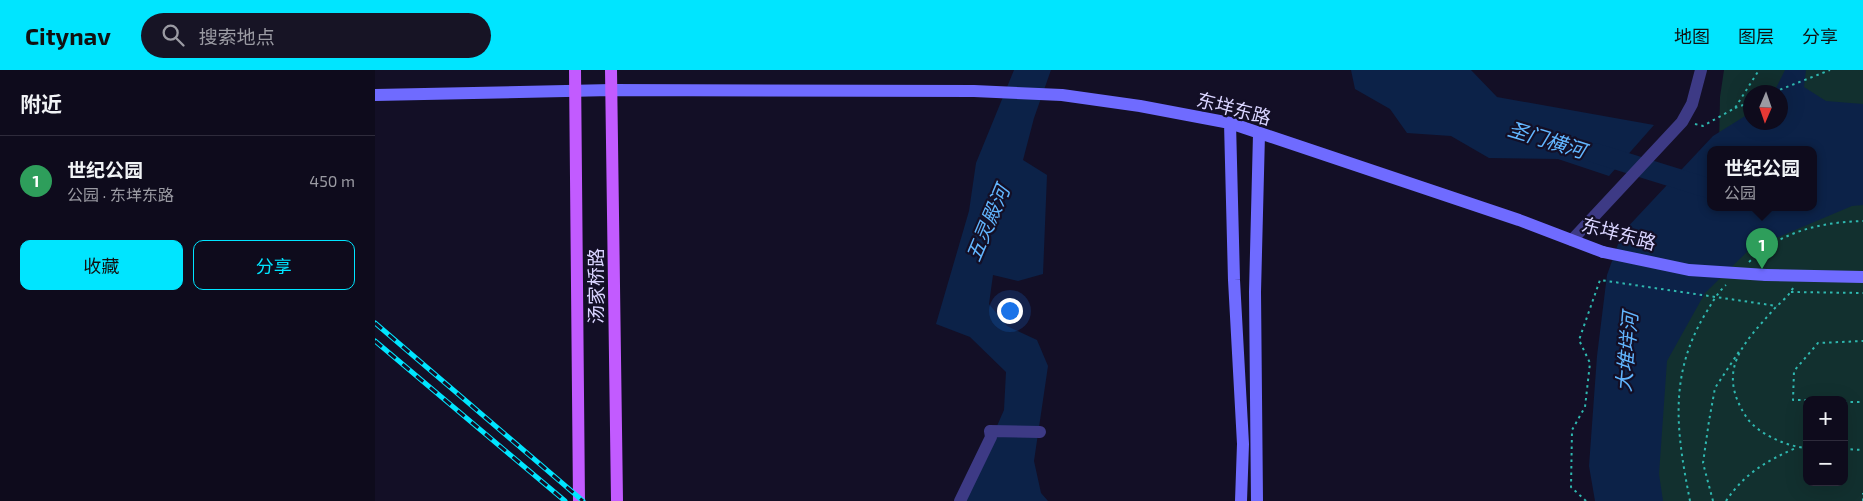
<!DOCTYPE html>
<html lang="zh">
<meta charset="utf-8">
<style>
:root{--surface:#0e0b1c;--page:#171425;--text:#f1f3f6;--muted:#9b9ba3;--line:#2e2b3b;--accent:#00e5ff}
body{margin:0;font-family:"Exo 2","Noto Sans SC",sans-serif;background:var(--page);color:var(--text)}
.controls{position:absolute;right:15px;bottom:15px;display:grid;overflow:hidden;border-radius:10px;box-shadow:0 5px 20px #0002}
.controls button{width:45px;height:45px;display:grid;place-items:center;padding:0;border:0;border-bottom:1px solid var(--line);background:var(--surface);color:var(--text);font:25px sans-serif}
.compass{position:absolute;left:1368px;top:15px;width:45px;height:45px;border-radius:50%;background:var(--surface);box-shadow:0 5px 20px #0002;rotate:182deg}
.you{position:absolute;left:634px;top:240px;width:18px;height:18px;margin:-12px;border:4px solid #fff;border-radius:50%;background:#1a73e8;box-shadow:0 0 0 8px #1a73e833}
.badge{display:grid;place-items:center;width:32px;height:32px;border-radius:50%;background:var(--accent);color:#fff;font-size:16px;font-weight:700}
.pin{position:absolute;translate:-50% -41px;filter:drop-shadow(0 1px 2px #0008)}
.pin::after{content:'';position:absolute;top:26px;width:18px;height:15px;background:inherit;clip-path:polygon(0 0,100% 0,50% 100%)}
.popup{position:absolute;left:1332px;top:76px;width:110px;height:65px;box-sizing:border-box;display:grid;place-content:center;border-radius:10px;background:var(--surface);filter:drop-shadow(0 1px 4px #0005);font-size:16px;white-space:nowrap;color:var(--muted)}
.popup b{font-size:19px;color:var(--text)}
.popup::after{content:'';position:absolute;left:50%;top:100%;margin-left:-10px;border:10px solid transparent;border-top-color:var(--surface)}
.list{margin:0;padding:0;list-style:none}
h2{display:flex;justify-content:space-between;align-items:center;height:65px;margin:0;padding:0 20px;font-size:21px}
h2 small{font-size:16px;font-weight:400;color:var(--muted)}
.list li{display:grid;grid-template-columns:32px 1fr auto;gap:15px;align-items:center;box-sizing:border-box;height:90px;padding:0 20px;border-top:1px solid var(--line)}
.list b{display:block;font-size:19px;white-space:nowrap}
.list p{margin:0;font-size:16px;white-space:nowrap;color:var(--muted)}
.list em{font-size:16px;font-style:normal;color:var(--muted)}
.actions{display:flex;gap:10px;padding:15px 20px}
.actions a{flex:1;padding:11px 0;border:1px solid var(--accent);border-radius:10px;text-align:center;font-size:18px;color:var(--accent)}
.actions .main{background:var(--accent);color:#111}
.icon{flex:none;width:28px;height:28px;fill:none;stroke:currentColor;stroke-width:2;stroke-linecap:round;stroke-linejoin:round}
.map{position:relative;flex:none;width:1488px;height:431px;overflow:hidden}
header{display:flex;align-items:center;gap:30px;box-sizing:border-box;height:70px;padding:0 25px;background:var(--accent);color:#111}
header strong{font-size:24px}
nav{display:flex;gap:28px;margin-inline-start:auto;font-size:18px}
.search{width:350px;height:45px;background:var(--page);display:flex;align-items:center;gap:12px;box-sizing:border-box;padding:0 18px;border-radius:28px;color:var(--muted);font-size:19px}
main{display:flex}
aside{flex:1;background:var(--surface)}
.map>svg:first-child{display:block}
</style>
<header>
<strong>Citynav</strong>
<div class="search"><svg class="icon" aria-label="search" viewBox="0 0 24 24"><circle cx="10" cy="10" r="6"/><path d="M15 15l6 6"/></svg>搜索地点</div>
<nav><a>地图</a><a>图层</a><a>分享</a></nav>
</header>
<main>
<aside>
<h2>附近<small></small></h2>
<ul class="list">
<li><span class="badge" style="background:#2e9e5b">1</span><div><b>世纪公园</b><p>公园 · 东垟东路</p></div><em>450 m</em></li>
</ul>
<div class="actions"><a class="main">收藏</a><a>分享</a></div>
</aside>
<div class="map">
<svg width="1488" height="431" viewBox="0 0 1488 431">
<rect width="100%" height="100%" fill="#130f26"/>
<path fill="#12302f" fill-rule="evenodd" d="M1349 0H1488V431H1242L1336 138H1438V80H1344L1345 27ZM1376 22H1406V52H1376ZM1432 330H1469V412H1432Z"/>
<path fill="#0c2248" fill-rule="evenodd" d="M639 0H676L659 48 648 90 672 105 668 204 643 211 618 205 614 234 632 256 662 270 673 296 659 391 666 423 673 431H589L629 340 631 302 595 267 561 254 594 141 601 93Z
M976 0H1096L1122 27 1279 55 1234 106 1183 89 1114 88 1076 66 1032 63 1015 39 980 19Z
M1410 0H1431L1429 17 1451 31 1488 34V135L1477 136 1375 179 1330 223 1292 291 1284 404 1288 431H1220L1214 396 1222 286 1232 205 1247 163 1338 66 1375 43 1376 52H1406V22H1399ZM1336 80H1438V138H1336Z"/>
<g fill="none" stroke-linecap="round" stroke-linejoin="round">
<path stroke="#0c2248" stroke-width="20" d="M1220 83 1336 119"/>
<path stroke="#2fb8b0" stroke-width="2" stroke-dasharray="2.5 4" stroke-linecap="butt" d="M1399 22 1455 0
M1360 38 1376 32
M1320 54 1328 56 1360 38 1384 0
M1374 192C1405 162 1445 152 1488 151
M1418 218C1414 226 1406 232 1400 238 1368 274 1340 300 1372 348 1383 364 1413 377 1432 378
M1416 222 1488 223
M1432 330H1418L1419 301 1443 273 1488 271
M1469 332H1488
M1469 379 1488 380
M1211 431 1196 417 1197 360 1210 337 1215 293 1204 270 1225 210 1402 236
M1315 431C1302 364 1293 308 1329 246 1336 235 1341 224 1351 215
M1338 431 1328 393 1334 351 1340 318 1365 280
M1351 431C1369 404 1391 391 1421 378
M1488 431V423"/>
<path stroke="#3d3a85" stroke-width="12" d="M585 431 616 367 615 361 665 362"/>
<path stroke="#3d3a85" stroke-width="12" d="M1197 170 1307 52 1317 34 1326 0"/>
<path stroke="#6f6bff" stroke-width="12" d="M0 25 237 20 599 21 687 25 765 36 855 53 1144 150 1228 182
M855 53 859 210 868 374 866 431
M1391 205 1488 207
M882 431 880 222 884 64"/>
<path stroke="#c25bff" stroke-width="12" d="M200 0 204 431
M236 0 242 431"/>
<defs>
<path id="rail" d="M0 253 208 431
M0 271 190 431"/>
</defs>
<use href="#rail" stroke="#00e5ff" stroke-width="5"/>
<use href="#rail" stroke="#130f26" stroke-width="3" stroke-dasharray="9" stroke-linecap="butt"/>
<path stroke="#6f6bff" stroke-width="12" d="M1228 182 1314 200 1391 205"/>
</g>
<g text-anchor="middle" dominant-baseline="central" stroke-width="4.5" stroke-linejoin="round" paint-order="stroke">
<g font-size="19" fill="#d9d4ff" stroke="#130f26">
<text transform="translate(859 38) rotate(15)">东垟东路</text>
<text transform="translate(1244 163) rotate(15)">东垟东路</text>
<text transform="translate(220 216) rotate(-90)">汤家桥路</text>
</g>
<g font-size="20" font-style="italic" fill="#62b6ff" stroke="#130f26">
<text transform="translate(1172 69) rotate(17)">圣门横河</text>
<text transform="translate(612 153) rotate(-67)">五灵殿河</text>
<text transform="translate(1251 282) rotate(-85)">大堆垟河</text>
</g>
</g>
</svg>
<div class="controls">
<button>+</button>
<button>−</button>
</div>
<svg class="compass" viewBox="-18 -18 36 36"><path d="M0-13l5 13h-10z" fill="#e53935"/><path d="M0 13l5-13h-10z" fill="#9b9ba3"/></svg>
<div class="you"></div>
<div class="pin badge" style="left:1387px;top:199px;background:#2e9e5b">1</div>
<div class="popup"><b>世纪公园</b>公园</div>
</div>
</main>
